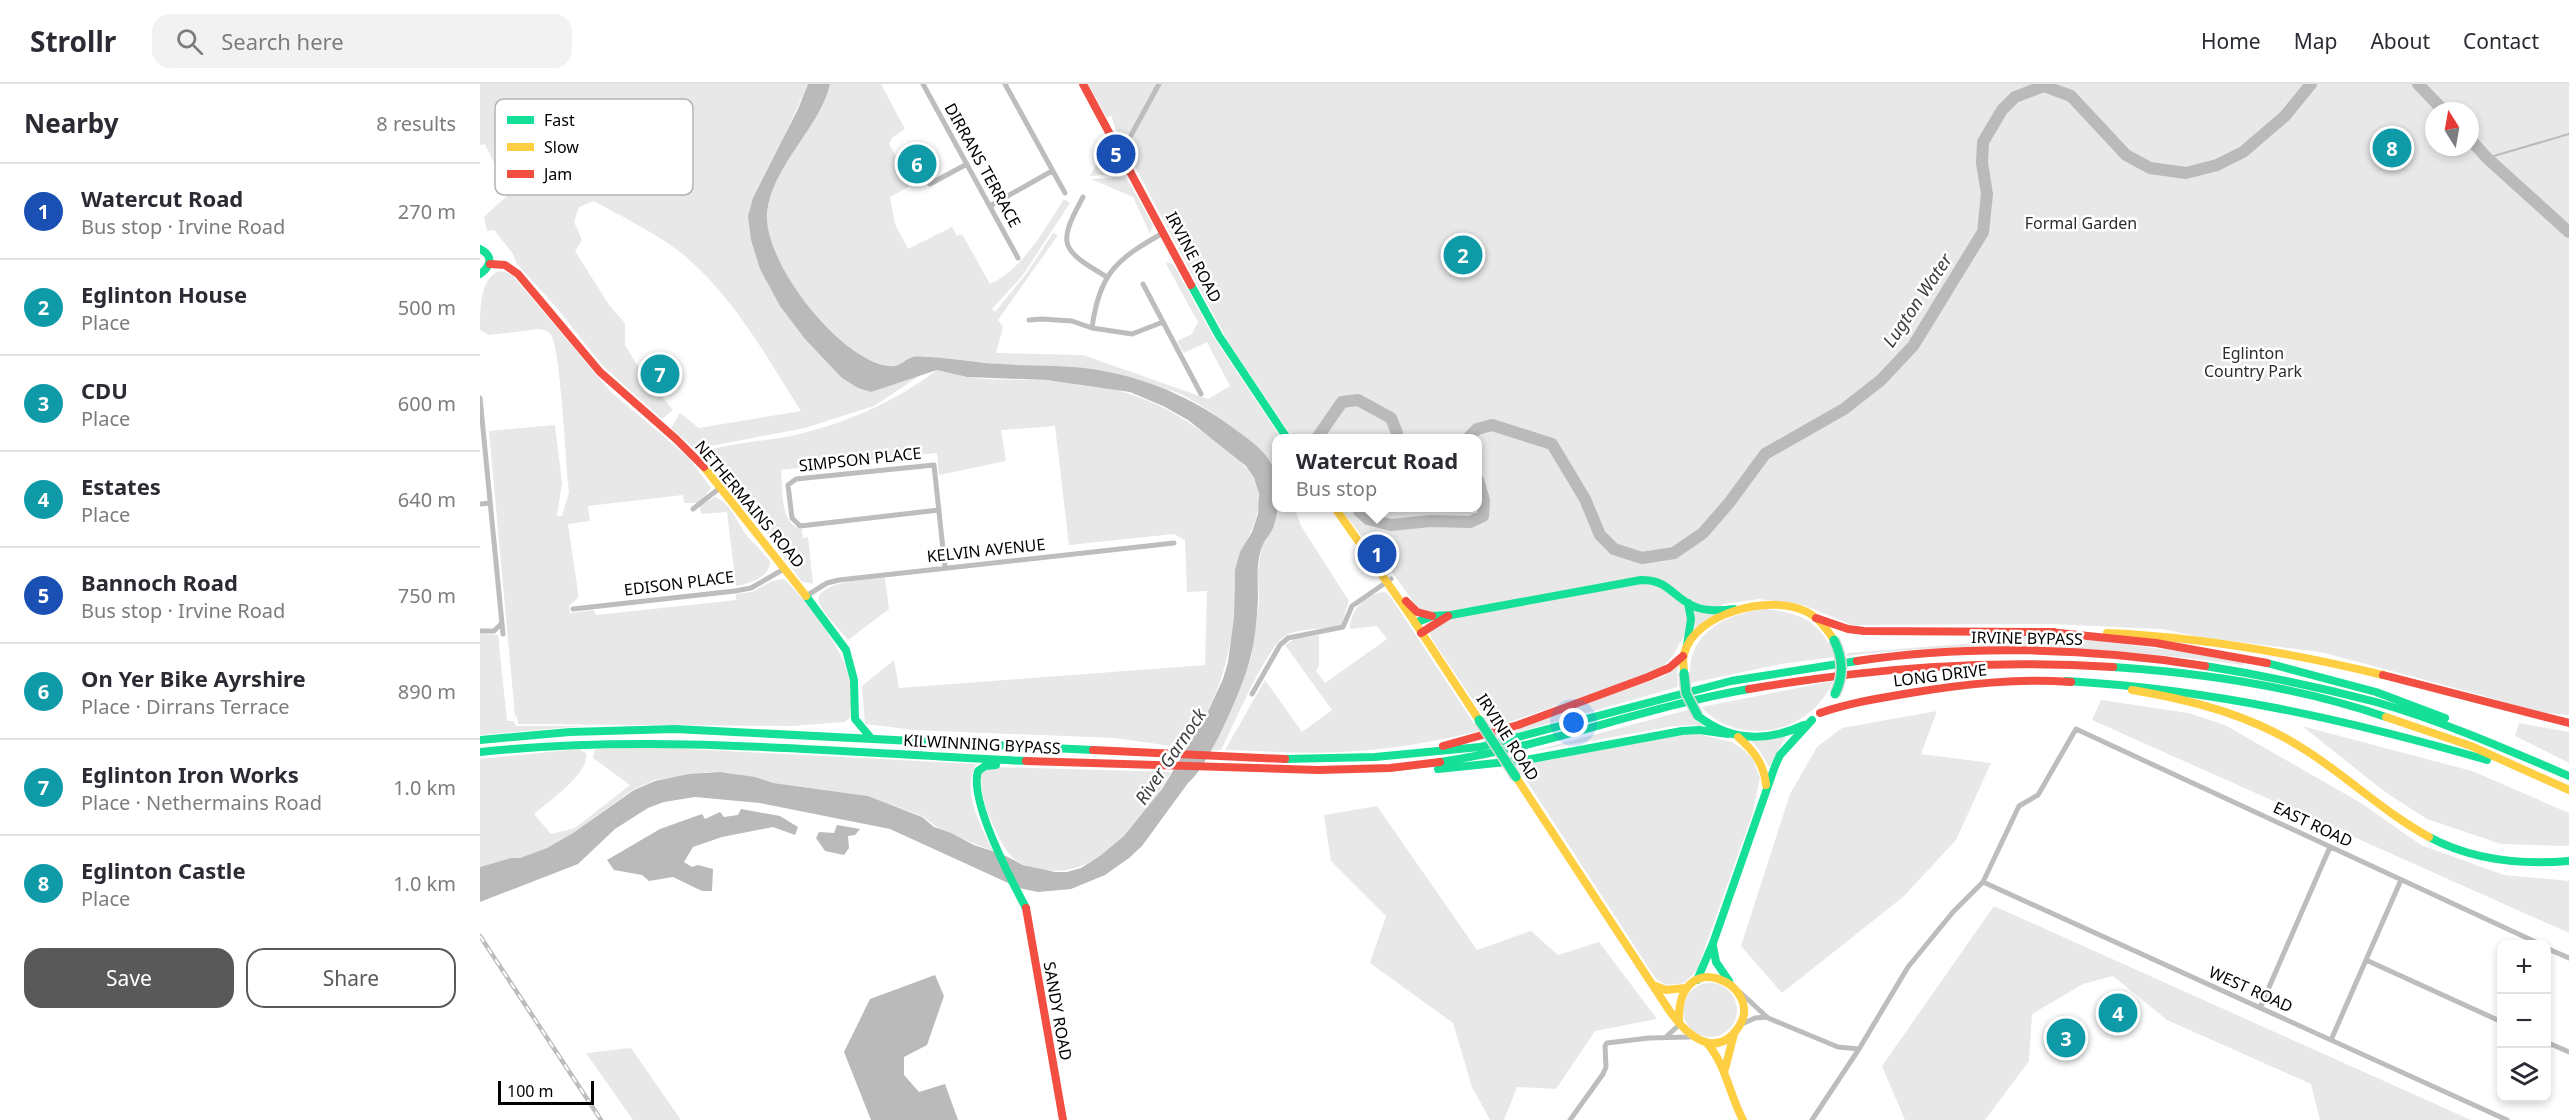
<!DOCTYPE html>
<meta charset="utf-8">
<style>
:root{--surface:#fff;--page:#f2f2f3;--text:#2b2b33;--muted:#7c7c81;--line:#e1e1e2;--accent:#595959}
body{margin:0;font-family:"Noto Sans",sans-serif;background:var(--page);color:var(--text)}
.controls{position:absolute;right:18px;bottom:18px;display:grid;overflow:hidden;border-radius:12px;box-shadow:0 3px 9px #0003}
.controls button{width:54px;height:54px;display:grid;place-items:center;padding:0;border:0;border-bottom:2px solid var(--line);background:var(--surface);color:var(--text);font:30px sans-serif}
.compass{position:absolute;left:1945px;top:18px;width:54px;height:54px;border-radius:50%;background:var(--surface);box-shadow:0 3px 9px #0003;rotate:349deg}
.scale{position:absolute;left:18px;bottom:15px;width:96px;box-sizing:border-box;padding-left:6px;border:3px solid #000;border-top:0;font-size:16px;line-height:21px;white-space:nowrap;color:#000;-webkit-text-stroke:4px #fff;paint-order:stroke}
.you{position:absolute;left:1094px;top:639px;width:21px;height:21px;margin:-15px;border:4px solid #fff;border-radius:50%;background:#1a73e8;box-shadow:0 0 0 9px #1a73e833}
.badge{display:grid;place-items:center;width:39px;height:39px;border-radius:50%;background:var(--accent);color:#fff;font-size:20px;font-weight:700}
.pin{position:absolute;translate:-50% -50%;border:3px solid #fff;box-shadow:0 2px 6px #0006}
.popup{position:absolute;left:792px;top:350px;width:210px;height:78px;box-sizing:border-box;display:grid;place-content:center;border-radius:12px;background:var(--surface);filter:drop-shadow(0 2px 4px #0005);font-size:20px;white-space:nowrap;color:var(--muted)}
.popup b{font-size:22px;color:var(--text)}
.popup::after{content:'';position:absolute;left:50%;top:100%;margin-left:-12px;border:12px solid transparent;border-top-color:var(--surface)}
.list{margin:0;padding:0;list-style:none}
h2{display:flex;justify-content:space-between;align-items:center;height:78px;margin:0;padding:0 24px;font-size:26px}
h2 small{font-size:20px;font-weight:400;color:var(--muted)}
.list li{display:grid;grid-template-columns:39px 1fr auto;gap:18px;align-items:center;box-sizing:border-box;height:96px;padding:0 24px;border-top:2px solid var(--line)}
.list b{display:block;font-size:22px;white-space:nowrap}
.list p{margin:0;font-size:20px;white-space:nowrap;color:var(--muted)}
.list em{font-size:20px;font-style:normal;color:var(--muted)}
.actions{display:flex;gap:12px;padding:18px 24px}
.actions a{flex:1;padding:14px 0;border:2px solid var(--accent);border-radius:18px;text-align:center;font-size:21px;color:var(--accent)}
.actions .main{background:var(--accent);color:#fff}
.icon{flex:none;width:33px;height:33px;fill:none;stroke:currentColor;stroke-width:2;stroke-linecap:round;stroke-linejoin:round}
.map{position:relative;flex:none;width:2089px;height:1036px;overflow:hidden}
header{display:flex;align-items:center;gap:36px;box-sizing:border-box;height:84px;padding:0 30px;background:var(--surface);border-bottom:2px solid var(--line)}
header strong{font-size:28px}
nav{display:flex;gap:33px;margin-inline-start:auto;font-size:21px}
.search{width:420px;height:54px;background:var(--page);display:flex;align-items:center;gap:15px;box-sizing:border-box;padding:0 21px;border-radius:18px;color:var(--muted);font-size:22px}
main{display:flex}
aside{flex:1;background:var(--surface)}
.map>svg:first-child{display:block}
</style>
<header>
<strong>Strollr</strong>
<div class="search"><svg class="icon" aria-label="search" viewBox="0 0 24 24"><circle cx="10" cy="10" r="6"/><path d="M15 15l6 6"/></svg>Search here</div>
<nav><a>Home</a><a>Map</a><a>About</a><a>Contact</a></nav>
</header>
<main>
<aside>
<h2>Nearby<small>8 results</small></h2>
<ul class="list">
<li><span class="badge" style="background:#1a4fb4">1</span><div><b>Watercut Road</b><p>Bus stop · Irvine Road</p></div><em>270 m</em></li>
<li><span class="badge" style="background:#0f9aa8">2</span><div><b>Eglinton House</b><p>Place</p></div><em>500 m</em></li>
<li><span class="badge" style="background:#0f9aa8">3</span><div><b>CDU</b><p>Place</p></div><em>600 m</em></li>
<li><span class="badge" style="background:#0f9aa8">4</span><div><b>Estates</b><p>Place</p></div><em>640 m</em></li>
<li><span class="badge" style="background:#1a4fb4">5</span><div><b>Bannoch Road</b><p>Bus stop · Irvine Road</p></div><em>750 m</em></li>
<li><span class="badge" style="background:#0f9aa8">6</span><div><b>On Yer Bike Ayrshire</b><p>Place · Dirrans Terrace</p></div><em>890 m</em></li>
<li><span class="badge" style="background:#0f9aa8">7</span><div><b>Eglinton Iron Works</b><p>Place · Nethermains Road</p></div><em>1.0 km</em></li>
<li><span class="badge" style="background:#0f9aa8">8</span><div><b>Eglinton Castle</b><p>Place</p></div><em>1.0 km</em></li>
</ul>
<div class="actions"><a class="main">Save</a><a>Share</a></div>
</aside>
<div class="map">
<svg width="2089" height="1036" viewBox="0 0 2089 1036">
<rect width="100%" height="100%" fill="#fff"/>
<path fill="#e8e8e8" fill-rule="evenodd" d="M0 0H328L268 132 362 294 378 304 391 308 447 287 394 322 325 344 215 365 191 344 200 329 219 344 321 327C286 272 255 215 205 172 183 153 141 132 114 117L99 123 94 138 102 156 95 167 129 221 145 239V261L157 281 193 326 182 335 122 281 76 223 37 180 33 170 14 146 7 147 4 133 29 110 5 60 0 61Z
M350 0H401L425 45 412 54 409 60 432 101 410 113 415 140 428 165 472 143 477 152 482 150 510 200C544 184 564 146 584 115L590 119 543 191 512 225 515 228 546 190 573 149 578 151 518 236 523 243 516 269 603 271 728 315 750 302 727 258 704 269 697 257 712 250 718 238 685 178 693 180 734 254 801 354H796V396C795 390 794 384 791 379 779 359 715 314 693 307 667 300 638 299 612 295 558 286 504 277 450 273 445 273 437 272 432 274 422 277 419 284 407 282 359 274 283 179 287 130 291 81 340 44 350 0Z
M608 0H2089V631L2058 628 2001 611 1841 568 1720 553 1682 545 1569 540 1372 541 1323 521 1279 515 1244 520 1229 529 1236 530 1215 547 1214 540C1195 559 1199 574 1174 588L1012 644 955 560 935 520 896 466 892 461 890 463 860 424H998V354H813L747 256 636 47 631 31 627 34ZM1954 27H1990V63H1954Z
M630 65 645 89 610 92 623 68Z
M646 93 673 141 670 150 653 113 611 95Z
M18 187 26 188 33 192 131 308 208 373 231 404 220 419H204L203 411 108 422 110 437 88 440 98 508V514L89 522 90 529 114 526 116 531 256 516V510L272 508 292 497 304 495C325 514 367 570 370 597 372 609 371 622 370 634L365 638 312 642 38 640 37 633 35 632 9 347 75 341 82 399 77 432H82L89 408 88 399C86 376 80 263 71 251 68 247 64 246 59 245L9 251 0 246C0 225 0 196 18 187Z
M457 286C468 286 477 291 487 293 512 297 539 295 564 296 640 301 679 314 739 360 756 373 774 386 778 408 784 436 761 459 756 485 753 501 755 518 754 534 747 588 735 620 706 664L634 654 434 646 385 640 382 602 414 576 419 604 725 581 727 507 707 508 705 456 694 450 589 461 575 342 521 346 526 377 459 391 457 369 301 386C303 404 299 441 322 445L323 454 328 453 333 500 321 497 289 451 278 440 220 369C249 358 284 358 315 351 366 339 415 318 457 286Z
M235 413C252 419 257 440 268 453 276 461 283 469 290 477 290 494 270 499 256 502L247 428 221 430 220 422Z
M797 424H815L821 442 869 517 861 542C844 546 821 543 805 552 786 563 753 643 741 666H732L771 575 779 518 778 488 781 464 794 442Z
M405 494 409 525 368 556C361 547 342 528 339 518 334 497 392 495 405 494Z
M902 508 907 509 912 515 999 647C953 658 908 666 861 668 823 670 784 667 745 666L785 596 822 648 852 626 805 561 815 555 839 551V582L836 587 845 599 907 555 897 542 870 545C870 527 883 512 902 508Z
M1286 525C1323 530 1340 537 1355 573L1301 580 1211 599C1203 551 1245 529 1286 525Z
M0 550 18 551 27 637H34L36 642H103L0 651Z
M1509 551 1606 555 1765 576 1764 581C1628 563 1504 555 1367 572V569L1507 558Z
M1199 579 1197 589 1198 603 1035 649 1034 646 1184 592Z
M1353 597C1332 649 1260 665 1221 623Z
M1621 616 1708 629 1745 641 1881 719 1941 761 2024 791 2089 797V849L1612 636Z
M1208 626 1216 637 1218 636 1224 643 1213 641 1194 642 1048 668Z
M1457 627 1441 670 1511 679 1476 756 1423 813 1302 909 1261 862 1310 710 1337 663 1362 644Z
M2039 639 2089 648V679L2035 652Z
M1822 642 1992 687 2089 729V762L2021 760 1947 735 1905 708Z
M1218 650 1252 658 1264 666 1273 675 1280 694 1272 731 1217 886 1204 899 1186 901 1176 895 1037 682 1200 651Z
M1306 653 1289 683 1280 667 1271 657Z
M170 663 496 680C481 708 501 742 513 767L461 746 442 732 388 712 293 699 251 689 229 688 175 696 154 705 93 749 67 764 40 774H31L0 783V675L98 665 106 669C111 688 68 718 54 730L71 750 95 744 150 701 113 674 114 667 117 665Z
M514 683 691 688C665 734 619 798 560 785 536 780 529 774 519 753 508 731 500 714 501 688Z
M897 722 997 866 1051 847 1078 871 1119 858 1177 935 1115 947 1076 1005 1037 1003 1024 1036H1010L992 1003 973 939 890 879 906 832 851 777 844 731Z
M1514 822 1991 1036H1840L1831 1000 1687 936 1633 892 1603 900 1552 930 1549 977 1505 1036H1425L1402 982Z
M1203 926a27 27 0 1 1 54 0a27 27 0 1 1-54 0Z
M151 964 201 1036H153L106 969Z"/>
<path fill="#bababa" d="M328 0H350C340 44 292 81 287 129 283 178 359 275 408 282 420 284 423 276 433 273 437 272 445 273 449 273 473 274 497 279 521 280 545 282 569 281 593 283 652 288 706 309 752 343 767 354 784 365 792 381 799 397 800 424 794 441 792 449 784 456 781 465 776 481 778 498 778 515 777 534 775 557 770 575 763 603 729 682 708 699L662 762 649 774 625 791 591 805 558 808 539 804 410 745 280 719 215 713 184 718 168 724 135 745 98 780 0 818V783L31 774H40L67 764 93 749 154 706 175 697 209 690 240 688 275 693 293 699 388 712 442 733 454 743 471 749 494 761 524 771 543 781 575 788H587L601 784 620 772 644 752 682 705 725 634 743 595 748 578 754 533 755 486 760 468 772 448 778 430 779 410 774 394 766 382 708 336 683 322 650 308 567 296 487 293 457 286 391 308 378 304 362 294 325 255 300 222 280 185 271 156 268 132 273 114 318 25Z
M261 725 300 732 318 743 315 751 293 743 242 753 213 763 204 778 212 783 218 781 233 785 232 807H222L193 793 169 797 162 791 134 786 127 776 180 745 222 730 225 735 240 728 244 733 258 731Z
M357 741 380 745 375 751 368 752 369 764 364 771 345 767 336 754 339 748 354 749Z
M455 891 464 912 447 961 424 973V991L439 1008 465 1000 478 1036H391L364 968 390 915Z"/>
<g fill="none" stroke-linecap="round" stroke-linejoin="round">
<path stroke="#bababa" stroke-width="2" d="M2007 74 2089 50"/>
<path stroke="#bababa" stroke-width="12" d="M1938 0 1964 27
M1990 55 2007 74 2089 148
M837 354 862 318 878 316 911 334 917 349 916 354
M988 354 997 345 1012 341 1072 360 1105 415 1120 451 1134 465 1162 474 1194 469 1223 449 1249 419 1285 370 1364 325 1401 296 1433 262 1503 148 1507 110 1502 79 1503 58 1522 26 1535 13 1564 2 1591 12 1646 71 1670 84 1706 89 1737 81 1763 68 1805 32 1831 0
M880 424 879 427 888 435 911 441 950 437 990 438 1003 432 1004 416 998 396"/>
<path stroke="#bdbdbd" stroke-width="5" d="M443 0 538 174
M525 0 585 109
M639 65 649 55 679 0
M450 100 487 80
M603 113C577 161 580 165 627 193
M510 122 572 87
M663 200 721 310
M549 236 562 235 592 237 612 244 652 250 683 238
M612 244C619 189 637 175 683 149
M0 314 23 550
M0 420 10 419
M213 425 241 403
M459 426 320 442 312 434 308 401 316 395 454 381 465 484
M326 512 347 499 359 496 694 459
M93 525 255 507 271 504 304 485
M0 547H14L21 540
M772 610 800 561 808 554 863 543 872 522 911 495
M1503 798 2027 1036
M2066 864 2089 874
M1886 876 2022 938
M1261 909 1288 934 1358 963 1379 965 1428 883 1473 828 1503 798 1539 722 1558 711 1596 645 2060 860
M1780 924 1850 763
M1262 940 1275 934 1287 933
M1186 953 1201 939
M1851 956 1921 796
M2066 958 2089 968
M1090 1036 1123 990 1126 983 1125 962 1127 959 1169 954 1210 953
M1332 1036 1379 965"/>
<path stroke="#16e098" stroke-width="8" d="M0 165C14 172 11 182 0 190
M711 201 739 252 807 354
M326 512 366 566 374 596 375 635 391 654
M935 539 952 532 971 531 1161 496C1188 496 1190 510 1211 521 1224 528 1240 527 1254 525
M1207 561 1211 535 1208 519
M1787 579 1896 608 1965 634
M1725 582C1782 591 1839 603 1896 618 1962 637 2026 665 2089 692
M1633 583C1724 589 1819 603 1906 633
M1586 597C1730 605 1868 636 2007 676
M1218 632C1251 658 1287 658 1324 641
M0 656 90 648 195 645 613 666
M0 668C181 649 364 669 546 677
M805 675 895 673 1000 663 1251 597 1377 577
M960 678C1065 663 1164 623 1269 605
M516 681 505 682 498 687C489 716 531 796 546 824
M958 685 1046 676 1202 647 1219 646 1248 650
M1949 753C1992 776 2041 781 2089 777
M1233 862 1236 878 1249 897
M1217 896 1233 859 1295 682 1300 671 1332 636"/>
<path stroke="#ffcf43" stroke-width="8" d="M224 383 326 512
M855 424 932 534 999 636
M1627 549C1721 553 1812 569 1903 591
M1204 589C1204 583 1202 576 1204 570 1214 529 1290 510 1325 527 1338 533 1346 544 1354 556
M1652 606C1717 617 1778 633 1833 671 1872 697 1907 730 1949 753
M1906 633 1991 662 2089 706
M1258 653C1274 667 1284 680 1286 701
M1036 693 1189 926C1204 948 1234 978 1258 944 1288 902 1197 858 1199 937
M1173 901 1186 906 1205 904
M1226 958C1246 980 1249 1010 1263 1036
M1245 985 1254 950"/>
<path stroke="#f24e42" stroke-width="8" d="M603 0 711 201
M10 180 25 181 38 190 120 288 196 355 224 383
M926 517 937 528 952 532
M1336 534 1368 545 1384 547 1574 548
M1569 548 1676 559 1787 579
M941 549 968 532
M1377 577C1486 560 1616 564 1725 582
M1903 591 2089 639
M1269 605C1394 584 1506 575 1633 583
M1340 629C1369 619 1400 614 1430 609 1484 600 1537 594 1591 598
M963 662 1038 641 1168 593 1189 584 1203 572
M613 666 805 675
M546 677 838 686 910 684 960 678
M546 824 583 1036"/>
<defs>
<path id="rail" d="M0 852 121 1036"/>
</defs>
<use href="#rail" stroke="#bdbdbd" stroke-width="4.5"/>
<use href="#rail" stroke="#fff" stroke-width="2" stroke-dasharray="7" stroke-linecap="butt"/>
<defs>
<path id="fast-bridge" d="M1354 556C1363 575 1364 591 1355 610
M1204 589 1206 609 1218 632
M999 636 1036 693"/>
</defs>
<use href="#fast-bridge" stroke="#dbdbdb" stroke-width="12" stroke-linecap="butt"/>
<use href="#fast-bridge" stroke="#16e098" stroke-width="9"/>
</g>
<g text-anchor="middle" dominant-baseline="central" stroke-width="5" stroke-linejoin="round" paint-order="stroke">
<g font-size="16" fill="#000" stroke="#fff">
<text transform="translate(503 81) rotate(61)">DIRRANS TERRACE</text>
<text transform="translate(714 173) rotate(62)">IRVINE ROAD</text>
<text transform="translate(380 375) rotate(-6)">SIMPSON PLACE</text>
<text transform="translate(270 420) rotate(50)">NETHERMAINS ROAD</text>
<text transform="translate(506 466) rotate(-6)">KELVIN AVENUE</text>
<text transform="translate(199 499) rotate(-7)">EDISON PLACE</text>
<text transform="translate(1547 554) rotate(1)">IRVINE BYPASS</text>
<text transform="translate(1460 591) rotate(-7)">LONG DRIVE</text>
<text transform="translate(1028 653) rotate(57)">IRVINE ROAD</text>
<text transform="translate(502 660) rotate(3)">KILWINNING BYPASS</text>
<text transform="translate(1833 740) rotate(25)">EAST ROAD</text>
<text transform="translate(1771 905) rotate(24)">WEST ROAD</text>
<text transform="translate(578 927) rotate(80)">SANDY ROAD</text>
</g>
<g font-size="16" fill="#2d2d2d" stroke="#fff">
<text x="1601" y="139">Formal Garden</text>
<text x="1773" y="269">Eglinton<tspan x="1773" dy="18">Country Park</tspan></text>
</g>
<g font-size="18" font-style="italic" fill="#3e3e3e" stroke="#fff">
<text transform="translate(1437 216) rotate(-56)">Lugton Water</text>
<text transform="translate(690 672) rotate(-56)">River Garnock</text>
</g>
</g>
<rect x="15" y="15" width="198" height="96" rx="9" fill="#fff" stroke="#b2b2b2" stroke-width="1.5"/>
<rect x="27" y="32" width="27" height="8" fill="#16e098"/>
<rect x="27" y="59" width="27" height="8" fill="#ffcf43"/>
<rect x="27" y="86" width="27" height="8" fill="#f24e42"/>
<g font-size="16" fill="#000">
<text x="64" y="42">Fast</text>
<text x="64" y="69">Slow</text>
<text x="64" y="96">Jam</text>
</g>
</svg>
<div class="controls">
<button>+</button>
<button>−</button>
<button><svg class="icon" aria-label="layers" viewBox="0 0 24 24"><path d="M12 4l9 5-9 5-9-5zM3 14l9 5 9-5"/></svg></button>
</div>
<svg class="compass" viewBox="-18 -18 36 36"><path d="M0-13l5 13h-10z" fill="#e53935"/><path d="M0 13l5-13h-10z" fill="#7c7c81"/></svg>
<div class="scale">100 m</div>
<div class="you"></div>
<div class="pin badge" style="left:897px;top:470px;background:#1a4fb4">1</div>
<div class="popup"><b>Watercut Road</b>Bus stop</div>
<div class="pin badge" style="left:983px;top:171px;background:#0f9aa8">2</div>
<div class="pin badge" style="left:1586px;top:954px;background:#0f9aa8">3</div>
<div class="pin badge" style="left:1638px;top:929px;background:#0f9aa8">4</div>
<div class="pin badge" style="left:636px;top:70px;background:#1a4fb4">5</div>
<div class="pin badge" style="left:437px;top:80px;background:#0f9aa8">6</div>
<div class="pin badge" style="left:180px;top:290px;background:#0f9aa8">7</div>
<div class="pin badge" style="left:1912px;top:64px;background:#0f9aa8">8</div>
</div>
</main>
